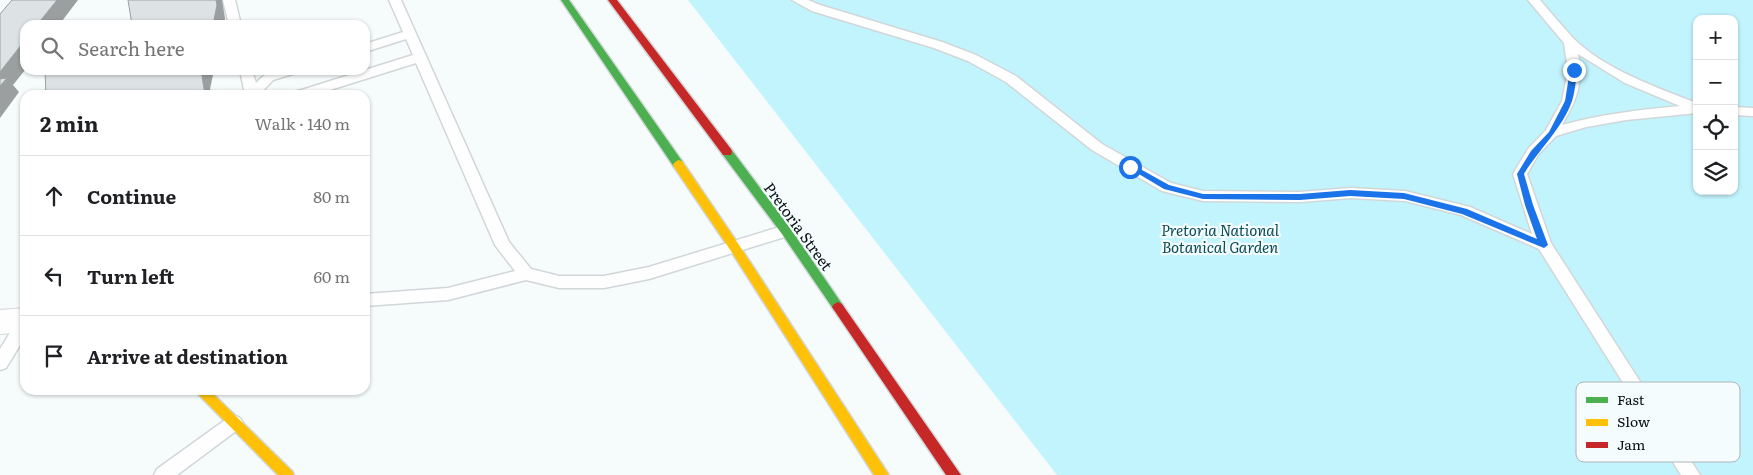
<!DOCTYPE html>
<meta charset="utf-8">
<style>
:root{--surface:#fff;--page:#f2f2f2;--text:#202124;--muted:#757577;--line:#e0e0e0}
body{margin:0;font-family:Literata,serif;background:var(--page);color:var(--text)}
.controls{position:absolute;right:15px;top:15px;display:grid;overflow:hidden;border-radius:10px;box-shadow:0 1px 4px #0004}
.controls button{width:45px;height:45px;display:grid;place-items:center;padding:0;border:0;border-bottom:1px solid var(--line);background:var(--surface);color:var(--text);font:25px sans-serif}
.stop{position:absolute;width:15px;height:15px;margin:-11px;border:4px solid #1a73e8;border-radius:50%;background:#fff}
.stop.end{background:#1a73e8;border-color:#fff;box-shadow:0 1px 5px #0008}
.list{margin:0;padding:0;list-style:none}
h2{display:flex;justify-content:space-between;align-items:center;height:65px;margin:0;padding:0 20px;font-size:21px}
h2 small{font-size:16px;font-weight:400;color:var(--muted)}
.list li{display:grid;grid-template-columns:32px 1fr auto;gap:15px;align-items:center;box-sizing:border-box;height:80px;padding:0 20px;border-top:1px solid var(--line)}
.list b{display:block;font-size:19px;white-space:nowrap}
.list em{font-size:16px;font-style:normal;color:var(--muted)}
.icon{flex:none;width:28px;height:28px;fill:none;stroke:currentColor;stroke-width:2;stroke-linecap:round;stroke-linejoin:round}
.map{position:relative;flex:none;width:1753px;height:475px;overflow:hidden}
.search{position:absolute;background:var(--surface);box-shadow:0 1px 4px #0004;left:20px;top:20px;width:350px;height:55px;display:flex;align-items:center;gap:12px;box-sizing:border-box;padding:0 18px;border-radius:15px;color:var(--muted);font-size:19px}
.panel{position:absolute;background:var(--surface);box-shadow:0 1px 4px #0004;left:20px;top:90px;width:350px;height:305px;border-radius:15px}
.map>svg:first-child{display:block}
</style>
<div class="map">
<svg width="1753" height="475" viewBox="0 0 1753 475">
<rect width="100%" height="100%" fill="#f6fbfc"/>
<path fill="#c2f4fe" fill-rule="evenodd" d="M688 0H1753V475H1057ZM1697 19H1734V191H1697Z"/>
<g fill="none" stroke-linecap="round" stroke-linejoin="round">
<defs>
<path id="lane" d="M223 0H235L241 25H229Z
M389 0H401L509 242 531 269 559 276H604L649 267 786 225 791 227 793 231 791 235 649 279 604 288H559L526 280 448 300 365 306V294L448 288 515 271 495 245 416 63 314 95H293L295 92 413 55 406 39 365 52V44L403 32Z
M792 0H808L820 5 942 42 976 55 1016 76 1102 144 1171 183 1203 191 1300 192 1351 188 1405 191 1470 207 1532 234 1513 174 1528 149 1546 130 1562 101 1568 70 1564 43 1528 0H1540C1551 13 1562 26 1573 38 1604 69 1657 88 1697 103V113L1626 120 1586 127 1556 136 1538 155 1527 174 1551 243 1700 475H1681L1539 249 1461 215 1405 201 1351 198 1300 202 1203 201 1162 191 1092 150 1006 82 968 61 934 48 812 11ZM1578 54 1625 83 1680 106C1640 110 1601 114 1562 125 1577 99 1583 85 1578 54Z
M240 70H252L256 83C269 68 280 70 298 70L296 73 273 80 259 95H245Z
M1734 107 1753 108V116L1734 115Z
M25 316V337L6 368 0 370V349L19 318Z
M234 415 240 418 243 423 240 428 177 475H154L157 469 228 418Z"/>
<path id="street" d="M25 308V332L0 334V310Z"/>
<path id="fast" d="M561 0H569L682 161 683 164 682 167H674Z
M727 148 731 149 790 228 842 304 844 307 842 310 838 312 834 310 782 234 723 155 722 152 723 149Z"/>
<path id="slow" d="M678 160 682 161 739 245 889 475H874L731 251 674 167 673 164Z
M194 390H209L292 471 294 475H278Z"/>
<path id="jam" d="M608 0H617L731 149 732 152 731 155H723Z
M838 302 842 304 961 475H946L834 310 832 307 834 304Z"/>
</defs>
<use href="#lane" stroke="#d1d7d8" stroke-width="3"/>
<use href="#street" stroke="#d1d7d8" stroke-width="2"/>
<use href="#fast" stroke="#d1d7d8" stroke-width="3"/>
<use href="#slow" stroke="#d1d7d8" stroke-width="3"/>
<use href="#jam" stroke="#d1d7d8" stroke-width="3"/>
<use href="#lane" fill="#fefeff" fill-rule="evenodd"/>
<use href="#street" fill="#fefeff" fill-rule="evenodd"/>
<use href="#fast" fill="#4caf50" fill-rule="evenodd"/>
<use href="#slow" fill="#ffc107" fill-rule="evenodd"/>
<use href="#jam" fill="#c62828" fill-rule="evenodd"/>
</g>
<path fill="#9b9fa0" d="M57 0H78L59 25H37Z
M216 0H222L225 18 224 25H213Z
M25 40V70L13 85 19 92 0 118V72Z
M203 70H214L210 89 212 95H205L202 76Z"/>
<path fill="#dde3e5" stroke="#9b9fa0" d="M12 0H57L37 25H25V40L0 72V14Z
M128 0H216L217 5 213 25H132Z
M45 70H203L202 76 205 95H46Z
M7 78 0 86V79Z"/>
<path fill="#1a73e8" d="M1574 68 1577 70C1576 80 1575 92 1572 101 1562 129 1539 149 1524 174L1533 205 1548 245 1544 248 1462 214 1404 199 1350 196 1300 200 1203 199 1164 189 1127 167 1128 165H1133L1169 185 1203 194H1300L1350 190 1404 193 1467 209 1537 239 1525 205 1517 174 1531 151 1549 132 1565 101 1570 70Z"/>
<g text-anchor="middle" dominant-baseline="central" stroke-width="4.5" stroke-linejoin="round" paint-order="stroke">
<g font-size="15" fill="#080f11" stroke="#f4fcfe">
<text transform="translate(799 226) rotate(54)">Pretoria Street</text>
</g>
<g font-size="15" font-style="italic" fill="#0b4b55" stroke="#f4fcfe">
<text x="1220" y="229">Pretoria National<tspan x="1220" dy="17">Botanical Garden</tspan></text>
</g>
</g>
<rect x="1576" y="382" width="164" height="80" rx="8" fill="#f4fcfe" stroke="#adb5b7" stroke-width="1"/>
<rect x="1586" y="397" width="22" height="6" fill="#4caf50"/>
<rect x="1586" y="419" width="22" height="7" fill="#ffc107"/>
<rect x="1586" y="442" width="22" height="6" fill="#c62828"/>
<g font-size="14" fill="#080f11">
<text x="1617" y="405">Fast</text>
<text x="1617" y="427">Slow</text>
<text x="1617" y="450">Jam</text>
</g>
</svg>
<div class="controls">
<button>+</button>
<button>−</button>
<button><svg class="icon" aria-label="locate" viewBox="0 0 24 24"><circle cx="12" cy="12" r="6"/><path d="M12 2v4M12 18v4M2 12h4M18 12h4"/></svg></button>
<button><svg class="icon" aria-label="layers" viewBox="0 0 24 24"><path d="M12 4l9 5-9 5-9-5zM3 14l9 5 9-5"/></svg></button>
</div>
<div class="stop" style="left:1130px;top:167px"></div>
<div class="stop end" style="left:1574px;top:70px"></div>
<div class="search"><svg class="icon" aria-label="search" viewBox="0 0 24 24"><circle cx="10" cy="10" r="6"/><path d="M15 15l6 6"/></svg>Search here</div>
<section class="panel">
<h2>2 min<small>Walk · 140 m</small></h2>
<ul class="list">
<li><svg class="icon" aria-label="ahead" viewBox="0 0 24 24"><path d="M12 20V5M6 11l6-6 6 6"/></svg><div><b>Continue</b></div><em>80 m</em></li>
<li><svg class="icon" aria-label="left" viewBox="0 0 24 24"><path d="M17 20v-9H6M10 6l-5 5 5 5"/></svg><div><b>Turn left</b></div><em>60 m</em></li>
<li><svg class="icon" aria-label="arrive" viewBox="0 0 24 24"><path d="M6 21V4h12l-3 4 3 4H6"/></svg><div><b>Arrive at destination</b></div></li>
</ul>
</section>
</div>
